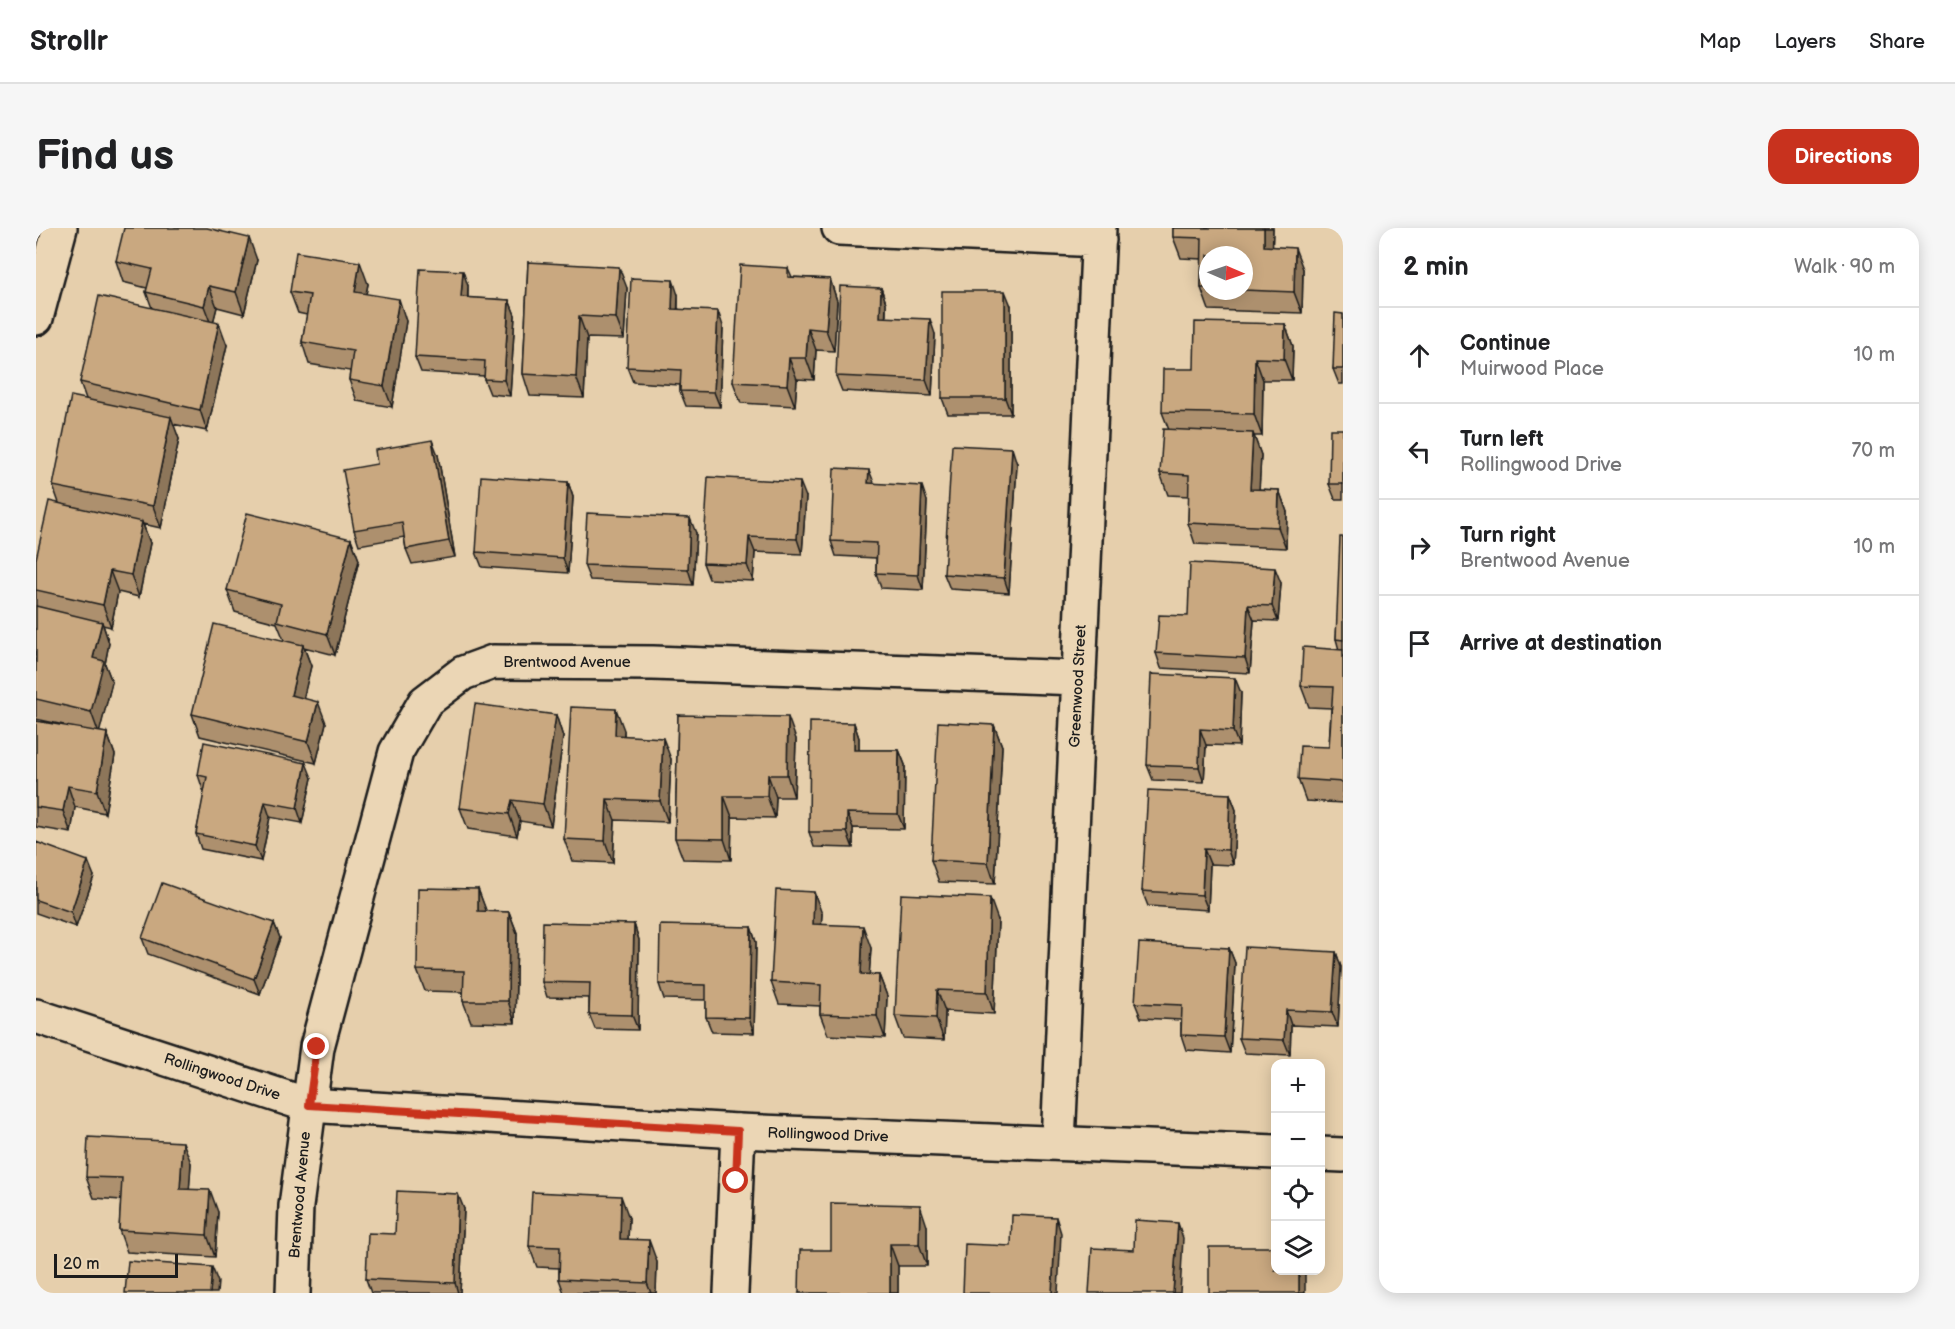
<!DOCTYPE html>
<meta charset="utf-8">
<style>
:root{--surface:#fff;--page:#f6f6f6;--text:#202124;--muted:#757577;--line:#e0e0e0;--accent:#c8321e}
body{margin:0;font-family:"Balsamiq Sans",sans-serif;background:var(--page);color:var(--text)}
.controls{position:absolute;right:18px;bottom:18px;display:grid;overflow:hidden;border-radius:12px;box-shadow:0 3px 15px #0003}
.controls button{width:54px;height:54px;display:grid;place-items:center;padding:0;border:0;border-bottom:2px solid var(--line);background:var(--surface);color:var(--text);font:30px sans-serif}
.compass{position:absolute;left:1163px;top:18px;width:54px;height:54px;border-radius:50%;background:var(--surface);box-shadow:0 3px 15px #0003;rotate:92deg}
.scale{position:absolute;left:18px;bottom:15px;width:124px;box-sizing:border-box;padding-left:6px;border:3px solid #1c1c1c;border-top:0;font-size:16px;line-height:21px;white-space:nowrap;color:#1c1c1c;-webkit-text-stroke:4px #ebd6b5;paint-order:stroke}
.stop{position:absolute;width:18px;height:18px;margin:-14px;border:4px solid #c8321e;border-radius:50%;background:#fff}
.stop.end{background:#c8321e;border-color:#fff;box-shadow:0 2px 6px #0008}
.list{margin:0;padding:0;list-style:none}
h2{display:flex;justify-content:space-between;align-items:center;height:78px;margin:0;padding:0 24px;font-size:26px}
h2 small{font-size:20px;font-weight:400;color:var(--muted)}
.list li{display:grid;grid-template-columns:39px 1fr auto;gap:18px;align-items:center;box-sizing:border-box;height:96px;padding:0 24px;border-top:2px solid var(--line)}
.list b{display:block;font-size:22px;white-space:nowrap}
.list p{margin:0;font-size:20px;white-space:nowrap;color:var(--muted)}
.list em{font-size:20px;font-style:normal;color:var(--muted)}
.icon{flex:none;width:33px;height:33px;fill:none;stroke:currentColor;stroke-width:2;stroke-linecap:round;stroke-linejoin:round}
.map{position:relative;flex:none;width:1307px;height:1065px;overflow:hidden;border-radius:18px}
header{display:flex;align-items:center;gap:36px;box-sizing:border-box;height:84px;padding:0 30px;background:var(--surface);border-bottom:2px solid var(--line)}
header strong{font-size:28px}
nav{display:flex;gap:33px;margin-inline-start:auto;font-size:21px}
.intro{display:flex;align-items:center;justify-content:space-between;box-sizing:border-box;height:144px;padding:0 36px}
h1{margin:0;font-size:42px}
.button{padding:15px 27px;border-radius:18px;background:var(--accent);color:#fff;font-size:21px;font-weight:700}
main{display:flex;gap:36px;padding:0 36px}
aside{flex:1;background:var(--surface);border-radius:18px;box-shadow:0 3px 15px #0003}
.map>svg:first-child{display:block}
</style>
<header>
<strong>Strollr</strong>
<nav><a>Map</a><a>Layers</a><a>Share</a></nav>
</header>
<div class="intro"><h1>Find us</h1><a class="button">Directions</a></div>
<main>
<div class="map">
<svg width="1307" height="1065" viewBox="0 0 1307 1065">
<rect width="100%" height="100%" fill="#e6cfac"/>
<filter id="ink" filterUnits="userSpaceOnUse"><feTurbulence type="fractalNoise" baseFrequency=".0167" numOctaves="2"/><feDisplacementMap in="SourceGraphic" scale="12" xChannelSelector="R" yChannelSelector="G"/><feConvolveMatrix kernelMatrix="1 2 1 2 8 2 1 2 1" color-interpolation-filters="sRGB"/></filter>
<g filter="url(#ink)">
<g fill="none" stroke-linecap="round" stroke-linejoin="round">
<defs>
<path id="street" d="M803 0 1063 12
M0 90 24 0
M1022 915 1063 0
M257 1065 260 978 281 819 360 524 389 474 427 445 457 434 617 435 1043 450
M695 1065 702 903"/>
<path id="secondary" d="M0 788 272 877 702 903 1240 924
M1284 926 1307 927"/>
</defs>
<use href="#street" stroke="#1c1c1c" stroke-width="38"/>
<use href="#secondary" stroke="#1c1c1c" stroke-width="38"/>
<use href="#street" stroke="#ebd6b5" stroke-width="33"/>
<use href="#secondary" stroke="#ebd6b5" stroke-width="33"/>
</g>
<path fill="#ad906e" stroke="#1c1c1c" stroke-width="1.5" fill-rule="evenodd" d="M1137 0H1237L1236 19 1267 41 1266 85 1173 82 1165 60 1166 31 1145 30 1137 9ZM1172 27H1208V63H1172Z
M221 32 208 86 181 79 177 94 191 117 171 203 137 196 143 211 125 300 107 296 114 315 103 369 82 364 75 399 67 397 73 415 69 436 76 454 63 504 71 505 79 527 69 585 39 579 35 605 0 599V493L28 497 0 491V331L23 275 17 258 50 171 44 154 116 80 110 64 111 60 87 54 80 33Z
M492 34 591 60 588 111 551 110 548 170 494 168 487 146Z
M752 40 756 49 794 51 801 73 798 123 780 122 778 152 761 151 759 178 705 175 697 154Z
M332 56 330 66 370 93 356 179 321 173 313 152 314 143 273 136 266 114 271 87 262 85 254 64Z
M432 58V70L473 72 479 87 474 168 454 166 448 151V148L385 144 379 129Z
M845 60 850 75V89L899 106 896 168 806 163 800 148Z
M642 67V81L687 98 684 179 650 178 644 163V157L597 154 591 139Z
M975 78V186H912L906 170Z
M1307 86V156H1303L1297 141Z
M1249 96 1257 118 1256 152H1227L1226 208H1218L1225 227 1223 261 1243 262 1251 284 1250 320 1159 316 1152 295 1153 268 1132 267 1124 245 1133 202 1126 184 1158 141Z
M1307 201V271H1299L1293 256Z
M402 227 419 329 376 336 370 321 368 309 323 317 318 302Z
M981 236 973 365 914 361 908 346Z
M532 254 537 269 532 345 446 339 440 324Z
M838 255 891 273 887 362 845 360 840 345V330L800 328 795 313Z
M770 269 766 326 719 324 717 353 673 351 667 335Z
M660 305 657 357 554 352 548 337Z
M1307 309V575L1270 573 1262 551 1293 519 1295 480 1273 479 1265 458 1303 422 1300 411Z
M315 311 323 332 299 427 268 419 275 438 267 470 290 495 280 535 164 508 156 486 248 412 241 395 199 384 191 362Z
M1245 355 1242 393 1218 392 1214 445 1125 440 1120 425 1152 388Z
M1205 465 1203 518 1170 517 1168 554 1117 552 1111 537Z
M520 487 527 509 515 598 484 593 481 608 432 601 424 580Z
M642 487 760 511 758 569H740L739 590 696 589 695 632 647 631 639 610Z
M818 495 823 510V522H863L869 537 868 601 817 600V620L778 619 773 604Z
M958 497 966 518 959 656 903 654 895 632Z
M588 502V508L635 531 632 594 579 592 577 635 536 633 528 611Z
M162 547 276 550 266 595 234 589 225 633 165 621 160 606 169 563 167 562Z
M1194 566 1200 582 1197 637 1174 636 1172 682 1112 678 1106 663Z
M0 614 58 648 40 699 0 685Z
M442 661 450 683 473 684 481 705 479 795 435 794 427 773V764L389 763 381 742Z
M786 686 785 696 835 720 833 746 843 747 851 768 849 810 792 807 784 786V778L743 776 735 754Z
M962 692 958 786 909 783 908 812 867 810 859 788Z
M238 695 244 710 224 766 112 726 106 710Z
M598 696 603 712 602 802 559 801 553 786V770L511 769 506 754Z
M715 699 720 714 718 805 676 804 670 789V772L628 771 623 756Z
M1193 720 1199 735 1194 825 1150 822 1145 807V792L1105 790 1099 775Z
M1300 724 1305 739 1302 799 1255 797 1254 827 1209 825 1203 810Z
M155 935 153 961 182 984 179 1029 91 1024 83 1002 85 972 58 970 50 949Z
M428 981 424 1065H335L330 1051 359 1006Z
M593 990 592 1011 621 1034 620 1065H528L523 1051V1040L501 1039 493 1018Z
M891 998V1038H862V1065H763L795 1022Z"/>
<path fill="#8d765a" stroke="#1c1c1c" stroke-width="1.5" d="M1228 0H1237L1236 40 1228 18Z
M213 10 221 32 208 86 200 64Z
M1259 20 1267 41 1266 85 1258 64Z
M324 34 332 56 326 85 319 64Z
M583 39 591 60 588 111 580 90Z
M427 43 432 58 431 85 425 69Z
M794 51 801 73 798 123 790 102Z
M637 52 642 67 641 96 636 81Z
M173 58 181 79 176 99 168 78Z
M845 60 850 75 849 104 844 89Z
M969 63 975 78V186L969 170Z
M363 71 370 93 356 179 348 158Z
M473 72 479 87 474 168 468 152Z
M682 83 687 98 684 179 678 164Z
M543 88 551 110 548 170 540 149Z
M894 91 899 106 896 168 890 152Z
M183 95 191 117 171 203 164 182Z
M1249 96 1257 118 1256 152 1248 131Z
M772 100 780 122 778 152 770 130Z
M753 130 761 151 759 178 751 157Z
M1219 130 1227 152 1226 208 1218 186Z
M135 189 143 211 125 300 117 278Z
M1217 205 1225 227 1222 282 1214 261Z
M396 212 402 227 419 329 413 313Z
M976 220 981 236 973 365 968 350Z
M833 242 839 257 832 255Z
M532 254 537 269 532 345 527 330Z
M764 254 770 269 766 326 761 311Z
M886 258 891 273 887 362 882 347Z
M1243 262 1251 284 1250 320 1242 299Z
M654 290 660 305 657 357 652 341Z
M106 294 114 315 103 369 95 347Z
M713 309 719 324 717 353 711 337Z
M315 311 323 332 299 427 291 406Z
M1239 340 1245 355 1242 393 1236 378Z
M74 343 82 364 75 399 67 377Z
M1212 377 1218 392 1214 445 1209 430Z
M66 394 73 415 69 436 76 454 63 506 55 484 57 430Z
M267 417 275 438 263 489 255 467Z
M1199 450 1205 465 1203 518 1197 503Z
M282 474 290 495 280 535 272 514Z
M580 481 588 502 587 529 579 507Z
M520 487 527 509 515 598 507 576Z
M752 489 760 511 758 569 751 547Z
M818 495 823 510V537L818 522Z
M958 497 966 518 959 656 952 635Z
M1164 501 1170 517 1168 554 1163 539Z
M71 505 79 527 69 585 61 563Z
M627 510 635 531 632 594 624 573Z
M863 522 869 537 868 601 862 586Z
M270 535 276 550 266 595 261 580Z
M732 547 740 569 739 590 731 568Z
M32 558 39 579 35 605 27 583Z
M1194 566 1200 582 1197 637 1192 622Z
M688 568 696 589 695 632 688 611Z
M571 571 579 592 577 635 569 613Z
M476 572 484 593 481 608 473 586Z
M229 574 234 589 225 633 219 618Z
M811 585 817 600V620L811 604Z
M1168 621 1174 636 1172 682 1166 667Z
M52 633 58 648 40 699 35 684Z
M442 661 450 682 449 705 442 683Z
M778 664 786 686 784 717 777 696Z
M954 670 962 692 958 786 951 764Z
M473 684 481 705 479 795 472 773Z
M238 695 244 710 224 766 218 751Z
M598 696 603 712 602 802 596 787Z
M827 698 835 720 832 767 825 746Z
M715 699 720 714 718 805 713 790Z
M1193 720 1199 735 1194 825 1188 809Z
M1300 724 1305 739 1302 799 1296 784Z
M843 747 851 768 849 810 841 788Z
M901 762 909 783 908 812 900 790Z
M1250 782 1255 797 1254 827 1248 812Z
M147 914 155 935 152 982 144 961Z
M174 962 182 984 179 1029 171 1007Z
M422 966 428 981 424 1065H422L419 1055Z
M585 968 593 990 591 1033 584 1011Z
M884 977 891 998V1038L883 1016Z
M1020 989 1025 1005 1022 1065H1016Z
M1142 995 1147 1010 1144 1065H1137Z
M613 1012 621 1034 620 1065H615L611 1055Z
M854 1016 862 1038V1065H854Z
M176 1039 182 1054 181 1065H174Z
M1263 1042H1269V1065H1263Z"/>
<path fill="#c9a880" stroke="#1c1c1c" stroke-width="1.5" d="M88 0H171L213 10 200 64 173 58 168 78 110 64 116 41 80 33Z
M1137 0H1228V18L1259 20 1258 64 1208 62V27H1172V60H1165L1166 10 1137 9Z
M260 24 324 34 319 64 363 71 348 158 313 152 317 123 266 114 274 67 254 64Z
M492 34 583 39 580 90 543 88 540 149 487 146Z
M704 37 752 40V49L794 51 790 102 772 100 770 130H753L751 157 697 154Z
M384 41 427 43 425 69 473 72 468 152 448 151 449 133 379 129Z
M595 50 637 52 636 81 682 83 678 164 644 163 645 142 591 139Z
M804 58 845 60 844 89 894 91 890 152 800 148Z
M906 63H969V170H906Z
M63 68 183 95 164 182 44 154Z
M1299 85 1307 86V141H1297Z
M1159 94 1249 96 1248 131 1219 130 1218 186 1126 184 1127 141H1158Z
M35 168 135 189 117 278 17 258Z
M1127 201 1217 205 1214 261 1243 262 1242 299 1152 295 1153 247 1124 245Z
M1294 201H1307V256H1293Z
M396 212 413 313 370 321 366 294 318 302 307 242 341 236 339 222Z
M916 217 976 220 968 350 908 346Z
M798 240 833 242 832 255 886 258 882 347 840 345 841 315 795 313Z
M445 248 532 254 527 330 440 324Z
M672 249 764 254 761 311 713 309 711 337 667 335Z
M13 273 106 294 95 347 74 343 67 377 0 362V331Z
M211 285 315 311 291 406 241 393 245 376 191 362Z
M551 285 654 290 652 341 548 337Z
M1304 309H1307V412L1300 411Z
M1154 335 1239 340 1236 378 1212 377 1209 430 1120 425 1123 387 1152 388Z
M0 378 66 394 57 430 68 433 55 484 0 471Z
M178 396 267 417 255 467 282 474 272 514 156 486Z
M1267 419 1307 422V554L1262 551 1264 518 1293 519 1297 459 1265 458Z
M1115 446 1199 450 1197 503 1164 501 1163 539 1111 537Z
M439 476 520 487 507 576 476 572 473 586 424 580Z
M535 479 580 481 579 507 627 510 624 573 571 571 569 613 528 611Z
M642 487 752 489 751 547H732L731 568H688V611L639 610Z
M0 493 71 505 61 563 32 558 27 583 0 579Z
M774 494 818 495V522H863L862 586 811 585V604H773Z
M902 494 958 497 952 635 895 632Z
M168 514 270 535 261 580 229 574 219 618 160 606 171 549 162 547Z
M1112 562 1194 566 1192 622 1168 621 1166 667 1106 663Z
M0 614 52 633 35 684 0 672Z
M126 655 238 695 218 751 106 710Z
M382 660 442 661V683L473 684 472 773H427L428 743 381 742Z
M740 662 778 664 777 696 827 698 825 746 843 747 841 788 784 786 785 757 735 754Z
M865 666 954 670 951 764 901 762 900 790 859 788Z
M507 694 598 696 596 787 553 786 554 755 506 754Z
M624 697 715 699 713 790 670 789V757L623 756Z
M1103 715 1193 720 1188 809 1145 807 1146 777 1099 775Z
M1209 719 1300 724 1296 784 1250 782 1248 812 1203 810Z
M52 909 147 914 144 961 174 962 171 1007 83 1002 86 950 50 949Z
M361 963 422 966 419 1055 330 1051 332 1005 359 1006Z
M496 964 585 968 584 1011 613 1012 611 1055 523 1051 524 1019 493 1018Z
M795 975 884 977 883 1016H854V1065H763L764 1022H795Z
M976 987 1020 989 1016 1065H927L929 1016 975 1018Z
M1099 992 1142 995 1137 1065H1053L1056 1020 1098 1022Z
M1173 1019H1239V1042H1263V1065H1173Z
M92 1033 176 1039 174 1065H89Z"/>
</g>
<g fill="none" stroke-linecap="round" stroke-linejoin="round" filter="url(#ink)">
<path stroke="#c8321e" stroke-width="8" d="M281 819 273 877 702 903 700 953"/>
</g>
<g text-anchor="middle" dominant-baseline="central" stroke-width="5" stroke-linejoin="round" paint-order="stroke">
<g font-size="15" fill="#1c1c1c" stroke="#ebd6b5">
<text x="531" y="434">Brentwood Avenue</text>
<text transform="translate(1042 458) rotate(-87)">Greenwood Street</text>
<text transform="translate(186 849) rotate(18)">Rollingwood Drive</text>
<text transform="translate(792 907) rotate(2)">Rollingwood Drive</text>
<text transform="translate(264 967) rotate(-85)">Brentwood Avenue</text>
</g>
</g>
</svg>
<div class="controls">
<button>+</button>
<button>−</button>
<button><svg class="icon" aria-label="locate" viewBox="0 0 24 24"><circle cx="12" cy="12" r="6"/><path d="M12 2v4M12 18v4M2 12h4M18 12h4"/></svg></button>
<button><svg class="icon" aria-label="layers" viewBox="0 0 24 24"><path d="M12 4l9 5-9 5-9-5zM3 14l9 5 9-5"/></svg></button>
</div>
<svg class="compass" viewBox="-18 -18 36 36"><path d="M0-13l5 13h-10z" fill="#e53935"/><path d="M0 13l5-13h-10z" fill="#757577"/></svg>
<div class="scale">20 m</div>
<div class="stop" style="left:700px;top:953px"></div>
<div class="stop end" style="left:281px;top:819px"></div>
</div>
<aside>
<h2>2 min<small>Walk · 90 m</small></h2>
<ul class="list">
<li><svg class="icon" aria-label="ahead" viewBox="0 0 24 24"><path d="M12 20V5M6 11l6-6 6 6"/></svg><div><b>Continue</b><p>Muirwood Place</p></div><em>10 m</em></li>
<li><svg class="icon" aria-label="left" viewBox="0 0 24 24"><path d="M17 20v-9H6M10 6l-5 5 5 5"/></svg><div><b>Turn left</b><p>Rollingwood Drive</p></div><em>70 m</em></li>
<li><svg class="icon" aria-label="right" viewBox="0 0 24 24"><path d="M7 20v-9h11M14 6l5 5-5 5"/></svg><div><b>Turn right</b><p>Brentwood Avenue</p></div><em>10 m</em></li>
<li><svg class="icon" aria-label="arrive" viewBox="0 0 24 24"><path d="M6 21V4h12l-3 4 3 4H6"/></svg><div><b>Arrive at destination</b></div></li>
</ul>
</aside>
</main>
